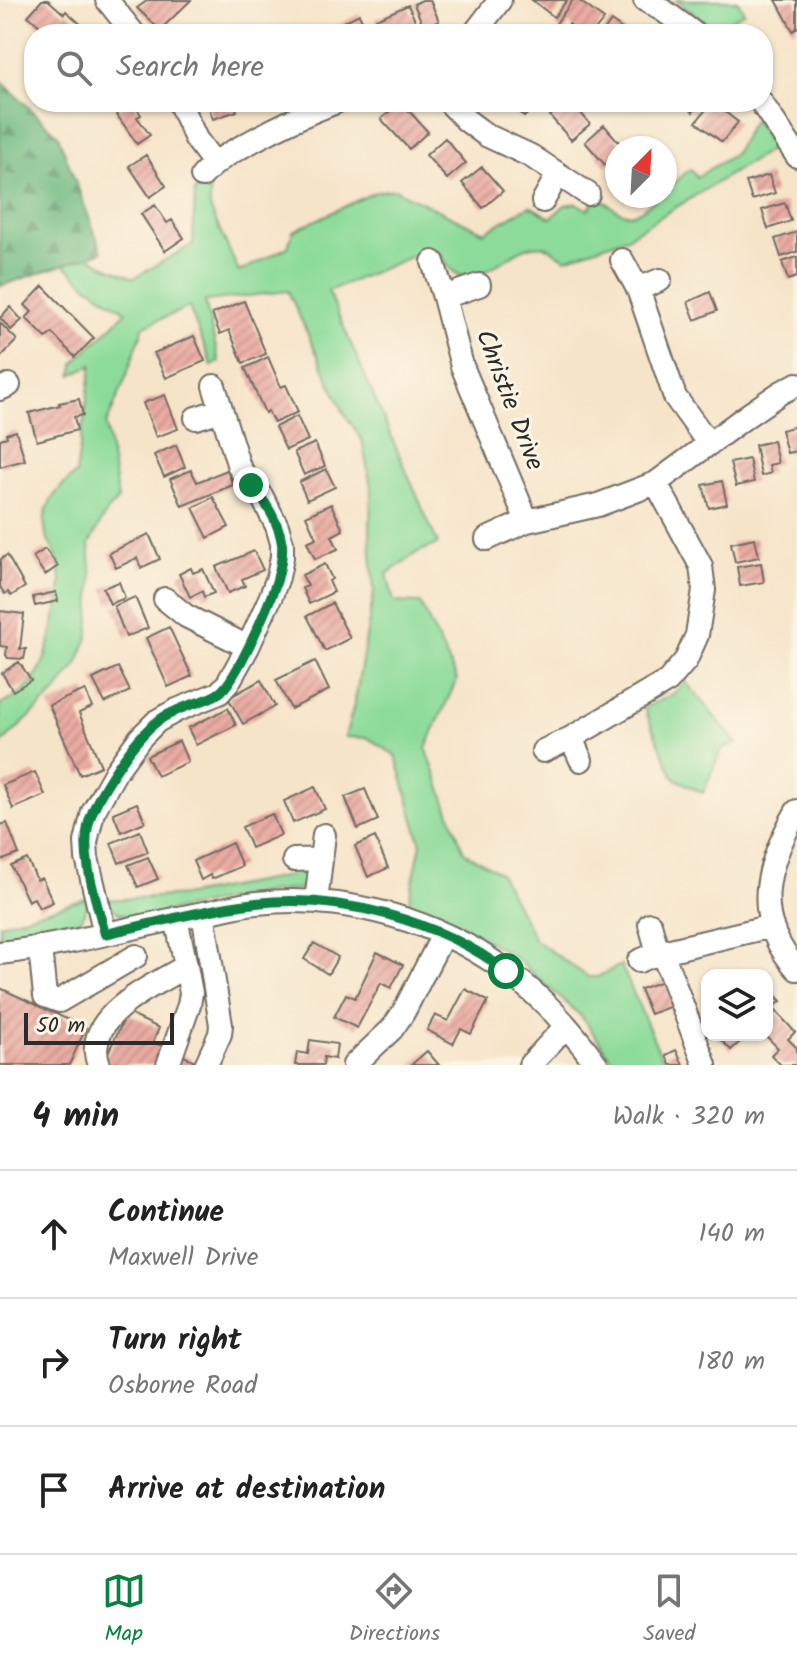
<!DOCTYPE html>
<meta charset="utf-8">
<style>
:root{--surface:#fff;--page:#f2f2f2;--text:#222;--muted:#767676;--line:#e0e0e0;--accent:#0b8043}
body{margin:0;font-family:Kalam,sans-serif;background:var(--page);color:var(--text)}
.controls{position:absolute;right:24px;bottom:24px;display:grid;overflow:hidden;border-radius:16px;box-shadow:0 2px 6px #0004}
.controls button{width:72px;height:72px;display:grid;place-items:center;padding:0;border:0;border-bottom:2px solid var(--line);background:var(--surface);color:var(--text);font:40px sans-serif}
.compass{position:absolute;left:605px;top:136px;width:72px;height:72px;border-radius:50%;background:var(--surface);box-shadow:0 2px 6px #0004;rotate:24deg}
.scale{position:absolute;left:24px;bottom:20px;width:150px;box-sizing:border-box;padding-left:8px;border:4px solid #2b2b2b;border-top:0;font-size:22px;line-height:28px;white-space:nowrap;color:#2b2b2b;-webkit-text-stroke:6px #fcf5e5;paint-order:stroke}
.stop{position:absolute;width:24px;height:24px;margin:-18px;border:6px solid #0b8043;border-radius:50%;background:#fff}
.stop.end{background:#0b8043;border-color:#fff;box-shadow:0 2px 8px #0008}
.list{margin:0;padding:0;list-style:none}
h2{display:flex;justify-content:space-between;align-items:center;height:104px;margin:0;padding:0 32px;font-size:34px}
h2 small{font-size:26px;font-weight:400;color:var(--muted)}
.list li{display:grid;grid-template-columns:52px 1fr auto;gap:24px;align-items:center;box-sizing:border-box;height:128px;padding:0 32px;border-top:2px solid var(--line)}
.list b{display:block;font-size:30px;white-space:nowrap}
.list p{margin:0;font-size:26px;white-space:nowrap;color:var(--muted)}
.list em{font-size:26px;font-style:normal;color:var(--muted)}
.icon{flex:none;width:44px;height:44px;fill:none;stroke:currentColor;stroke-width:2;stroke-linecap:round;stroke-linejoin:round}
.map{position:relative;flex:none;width:797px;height:1065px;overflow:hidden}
.search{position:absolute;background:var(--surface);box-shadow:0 2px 6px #0004;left:24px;right:24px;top:24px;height:88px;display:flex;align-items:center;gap:20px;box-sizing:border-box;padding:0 28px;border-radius:32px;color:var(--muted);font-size:30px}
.sheet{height:488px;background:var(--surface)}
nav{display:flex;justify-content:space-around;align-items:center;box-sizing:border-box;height:112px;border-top:2px solid var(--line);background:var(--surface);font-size:22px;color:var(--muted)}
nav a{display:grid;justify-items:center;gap:4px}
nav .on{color:var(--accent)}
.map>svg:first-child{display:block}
</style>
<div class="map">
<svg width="797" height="1065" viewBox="0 0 797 1065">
<defs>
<pattern id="forest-firs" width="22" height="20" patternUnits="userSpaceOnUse" patternTransform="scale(2)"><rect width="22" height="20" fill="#71bb82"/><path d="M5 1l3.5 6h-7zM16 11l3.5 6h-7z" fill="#5d986b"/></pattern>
<pattern id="building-hatch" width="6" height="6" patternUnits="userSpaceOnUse" patternTransform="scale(2)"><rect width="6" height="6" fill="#e9aaa2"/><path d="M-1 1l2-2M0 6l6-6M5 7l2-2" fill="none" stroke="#c8928c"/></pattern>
</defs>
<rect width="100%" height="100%" fill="#fcf5e5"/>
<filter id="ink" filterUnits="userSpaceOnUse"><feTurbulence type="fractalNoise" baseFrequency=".0125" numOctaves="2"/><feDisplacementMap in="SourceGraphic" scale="16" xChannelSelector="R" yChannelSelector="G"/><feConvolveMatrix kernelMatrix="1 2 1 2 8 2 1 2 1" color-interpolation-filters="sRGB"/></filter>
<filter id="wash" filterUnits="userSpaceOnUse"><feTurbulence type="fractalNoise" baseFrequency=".006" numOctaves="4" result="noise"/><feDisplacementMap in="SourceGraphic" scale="32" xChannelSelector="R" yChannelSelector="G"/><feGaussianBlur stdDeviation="1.8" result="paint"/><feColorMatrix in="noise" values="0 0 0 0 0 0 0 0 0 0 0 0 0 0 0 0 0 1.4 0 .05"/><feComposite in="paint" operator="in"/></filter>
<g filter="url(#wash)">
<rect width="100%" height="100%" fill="#f6e4c9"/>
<path fill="#8cdb9a" stroke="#5c8362" stroke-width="2" d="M676 0H737L744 12 715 30Z
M753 120 775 147 627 237 566 259C559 255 551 248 544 246 510 238 468 313 440 253L415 255 328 291 438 544 418 552 387 574 394 602 420 603 457 679 426 748 464 852 500 873 535 940 588 977H597L621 965 665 1065H616L581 1016 513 956 456 922 408 905 421 844 396 756 368 738 345 737 355 701 374 592 370 538 371 487 362 440 344 413 288 291 205 301 219 362 212 366 189 307 144 326 123 385 106 425 118 500 107 511 89 544 92 579 89 635 77 664 57 691 0 745V705C43 686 47 655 56 614 60 598 63 582 59 565 55 547 42 539 45 518 47 500 63 484 76 474L92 365 72 375 75 362 126 312 87 285 62 263 87 255 101 264 134 278 193 244 195 190 210 188V208L239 272 288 247 293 231 375 192 394 189 484 232 530 206 551 218 565 205 576 203 588 210 598 196C627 219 630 221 659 196H665V191L690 169 697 177 734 154Z
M686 682 737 744 726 747 720 752 703 793 674 778 644 708 673 694Z
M304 873 310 880 300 889 270 892 131 918C119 914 113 911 107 900L188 895Z
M89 898C87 904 86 911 83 916 70 938 23 939 0 942V924Z"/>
<path fill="url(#forest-firs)" stroke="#4e7356" stroke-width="2" d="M0 80 58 135 102 252 0 286Z"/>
<g id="blocks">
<path fill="url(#building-hatch)" d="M42 0H48L64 14 66 11 85 28 83 30 88 34H56L51 30 48 33 28 16Z
M148 0H191L160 30 137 8Z
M422 0H430L439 21 424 28 414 4Z
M532 0H567L554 17Z
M573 0H578L604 19 592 34H582L569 24 564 32 555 25Z
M776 0H797V28L793 31Z
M408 5 419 29 408 34H383L376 19Z
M359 14 369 34H324L323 32Z
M611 21 629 34H602Z
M130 102H133L141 115 137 117 150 135 137 144 115 112Z
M207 102H234L237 111 213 119Z
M401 102 428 132 409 149 381 119Z
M511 102H541L524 117Z
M567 102H572L590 124 571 140 550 116Z
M680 102H701L693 112Z
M712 102 738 122 722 142 696 122Z
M604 125 624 148H617V157L606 166 585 142Z
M445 138 466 163 447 179 426 155Z
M146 155 166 186 150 197 129 166Z
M482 167 503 191 483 208 462 183Z
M769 175 775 193 752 200 746 182Z
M785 203 791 221 768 229 762 210Z
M155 205 167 223 172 220 184 238 165 251 141 214Z
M797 232V252L781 257 775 239Z
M797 257V277L788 280 782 262Z
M43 286 94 338 75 357 52 333 46 338 26 318 32 312 25 305Z
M710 292 717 311 695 320 688 302Z
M244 301 266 354 243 363 229 330 220 334 212 314Z
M10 307 22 320 11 330 0 318Z
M0 323 17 340 0 358Z
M194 336 205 361 166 378 154 353Z
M268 357 281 387 286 385 298 412 274 423 268 411 265 413 245 368Z
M165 395 178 429 156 437 143 403Z
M79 399 83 415 74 417 77 430 37 441 29 413 60 405 59 403Z
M297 416 308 440 286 450 275 427Z
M797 426V451L787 453 781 430Z
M16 431 25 460 0 467V439L7 437 6 434Z
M773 441 778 463 769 465 771 473 761 476 755 445Z
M315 443 325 466 304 475 294 452Z
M176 445 185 467 164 477 154 455Z
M749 459 754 482 736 486 730 463Z
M326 469 335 487 307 500 299 482Z
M191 470 197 482 227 470 233 485 182 506 170 479Z
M722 481 727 504 709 508 703 485Z
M213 497 229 527 208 538 193 508Z
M331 504 343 530 332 536 338 549 315 559 307 542 316 538 306 516Z
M149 534 160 559 141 568 137 558 116 568 109 553Z
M755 538 759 557 735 562 731 543Z
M45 549 58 566 45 575 33 557Z
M254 551 263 570 242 579 245 586 228 593 216 567Z
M7 555 25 587 11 596 8 592 5 594 0 587V560Z
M761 563 764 582 740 586 737 567Z
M325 564 332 579 329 581 334 592 309 604 302 588 308 586 302 575Z
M191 568 193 573 203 569 214 593 204 597 202 591 190 597 179 574Z
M119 582 125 598 110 604 103 588Z
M56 592 58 601 35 606 33 597Z
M135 597 148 628 126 637 114 606Z
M332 603 350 638 325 651 307 616Z
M0 611 24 614 20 649H26L24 659 8 658 6 655 7 647 0 646Z
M169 627 192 676 168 687 146 638Z
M315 661 329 690 291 709 276 680Z
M19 662 31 680 13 691 2 673Z
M118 667 130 691 105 703 93 679Z
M261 680 275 706 243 724 228 698Z
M85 690 92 707 79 713 101 766 80 775 49 705Z
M228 708 236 725 196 745 188 728Z
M179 741 188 762 157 776 147 756Z
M35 772 45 795 13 809 3 785Z
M315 787 325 809 293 823 284 801Z
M365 789 378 820 358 829 345 797Z
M137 803 145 822 121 832 113 813Z
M272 814 281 835 251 848 242 827Z
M7 823 19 854 0 861V825Z
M140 831 148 852 119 863 111 843Z
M375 837 388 868 368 877 355 846Z
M232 843 242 866 212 879 210 875 201 880 193 861Z
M148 857 158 879 138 887 128 865Z
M27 859 37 880 42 878 53 902 39 908 34 898 28 901 11 866Z
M314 943 338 957 328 974 304 959Z
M377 952 403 965 391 988 381 983 357 1028 334 1017 346 994 355 998Z
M665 980 675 1005 650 1014 640 989Z
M767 987 781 1001 773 1008 795 1032 788 1039 797 1048V1065H781L771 1055 778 1048 767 1037Z
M0 988 86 1028 69 1065H0Z
M465 989 488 1001 471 1034 461 1029 453 1044 427 1030 435 1015 448 1021Z
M127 1013 159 1028 153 1042 197 1062 195 1065H112L104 1061Z
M716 1035H740L743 1039 731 1050Z
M310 1040 337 1044 335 1059 324 1057 323 1065H295L297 1052 308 1054Z
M676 1050 683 1065H670L666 1055Z
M427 1051 439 1065H411Z"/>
</g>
</g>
<g filter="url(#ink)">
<use href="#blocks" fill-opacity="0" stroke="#726c62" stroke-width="2"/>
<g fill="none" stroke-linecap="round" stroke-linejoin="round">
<defs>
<path id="minor" d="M107 0 134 34
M645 0 664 11 695 34
M474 34 500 0
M179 102 196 139 214 163
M449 102 466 120 486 135 531 156 588 194
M761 102 797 156
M202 176C217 159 235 150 254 140 281 125 307 113 336 102
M543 201 558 174
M622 260 638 289 675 397 709 444
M433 262 444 297 462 366 527 521
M638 289 660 280
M444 297 479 285
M0 389 9 385
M196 418 221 410
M487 539 527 521 598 505 656 483 748 415 780 393 797 384
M165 599 186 616 248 647
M571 738 581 760
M543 751 571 738 668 681 686 660 697 635 704 590 701 566 656 483
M797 811C766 865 750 917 797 969
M294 860 320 859
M316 902 324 835
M203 913 221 1025 220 1034 206 1065
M650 924 658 953
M105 934 87 858 86 842 93 812 116 771 140 738 157 721 177 710 219 693 228 683 248 647 271 596 278 577 282 557V543L277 526 262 497 251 485 239 467 214 386
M40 947 45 996 59 1001 136 956
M662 952 705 1065
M0 953C70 945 139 925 209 912 225 909 241 904 257 903 335 894 423 916 489 959 532 986 568 1024 597 1065
M639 961 658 953 772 926
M99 1065C80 1016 154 986 186 966L176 918
M168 1065 189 1005 191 993 186 966
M354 1065 392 1029 403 1013 443 935
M530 1065 566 1026"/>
</defs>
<use href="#minor" stroke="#726c62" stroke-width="26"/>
<use href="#minor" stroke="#fff" stroke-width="22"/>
</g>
</g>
<g fill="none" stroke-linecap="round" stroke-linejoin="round" filter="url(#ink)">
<path stroke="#0b8043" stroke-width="10" d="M251 485C265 501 279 522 282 544 283 555 280 569 277 580 270 602 236 682 219 693 206 702 188 704 174 712 169 714 163 717 158 721 134 738 94 798 88 826 81 859 97 902 105 934 155 923 205 909 256 903 339 893 440 921 506 971"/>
</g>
<g text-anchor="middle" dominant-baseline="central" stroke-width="6" stroke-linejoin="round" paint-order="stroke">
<g font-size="26" fill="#2b2b2b" stroke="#fcf5e5">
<text transform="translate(509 400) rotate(69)">Christie Drive</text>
</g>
</g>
</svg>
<div class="controls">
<button><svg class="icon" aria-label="layers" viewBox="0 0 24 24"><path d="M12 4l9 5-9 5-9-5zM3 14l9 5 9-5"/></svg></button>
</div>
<svg class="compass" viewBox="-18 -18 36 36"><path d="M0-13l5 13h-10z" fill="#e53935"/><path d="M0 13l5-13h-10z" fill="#767676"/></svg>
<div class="scale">50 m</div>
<div class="stop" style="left:506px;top:971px"></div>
<div class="stop end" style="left:251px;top:485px"></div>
<div class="search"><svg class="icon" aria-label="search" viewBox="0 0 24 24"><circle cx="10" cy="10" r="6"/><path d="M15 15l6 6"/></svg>Search here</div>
</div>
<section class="sheet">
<h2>4 min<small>Walk · 320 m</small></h2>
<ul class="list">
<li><svg class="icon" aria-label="ahead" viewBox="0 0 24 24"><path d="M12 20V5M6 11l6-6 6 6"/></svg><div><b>Continue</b><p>Maxwell Drive</p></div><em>140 m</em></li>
<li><svg class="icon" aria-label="right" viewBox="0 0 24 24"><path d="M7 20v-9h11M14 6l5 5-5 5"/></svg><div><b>Turn right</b><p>Osborne Road</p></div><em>180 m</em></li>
<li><svg class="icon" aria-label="arrive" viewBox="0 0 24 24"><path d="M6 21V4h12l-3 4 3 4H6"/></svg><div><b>Arrive at destination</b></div></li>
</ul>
</section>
<nav>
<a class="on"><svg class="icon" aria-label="map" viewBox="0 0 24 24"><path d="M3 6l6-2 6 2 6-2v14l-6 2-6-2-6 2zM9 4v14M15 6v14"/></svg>Map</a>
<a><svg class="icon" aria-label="directions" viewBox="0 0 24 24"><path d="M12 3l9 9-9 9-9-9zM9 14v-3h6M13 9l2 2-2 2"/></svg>Directions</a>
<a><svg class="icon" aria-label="saved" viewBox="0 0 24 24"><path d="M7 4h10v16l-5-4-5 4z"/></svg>Saved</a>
</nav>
